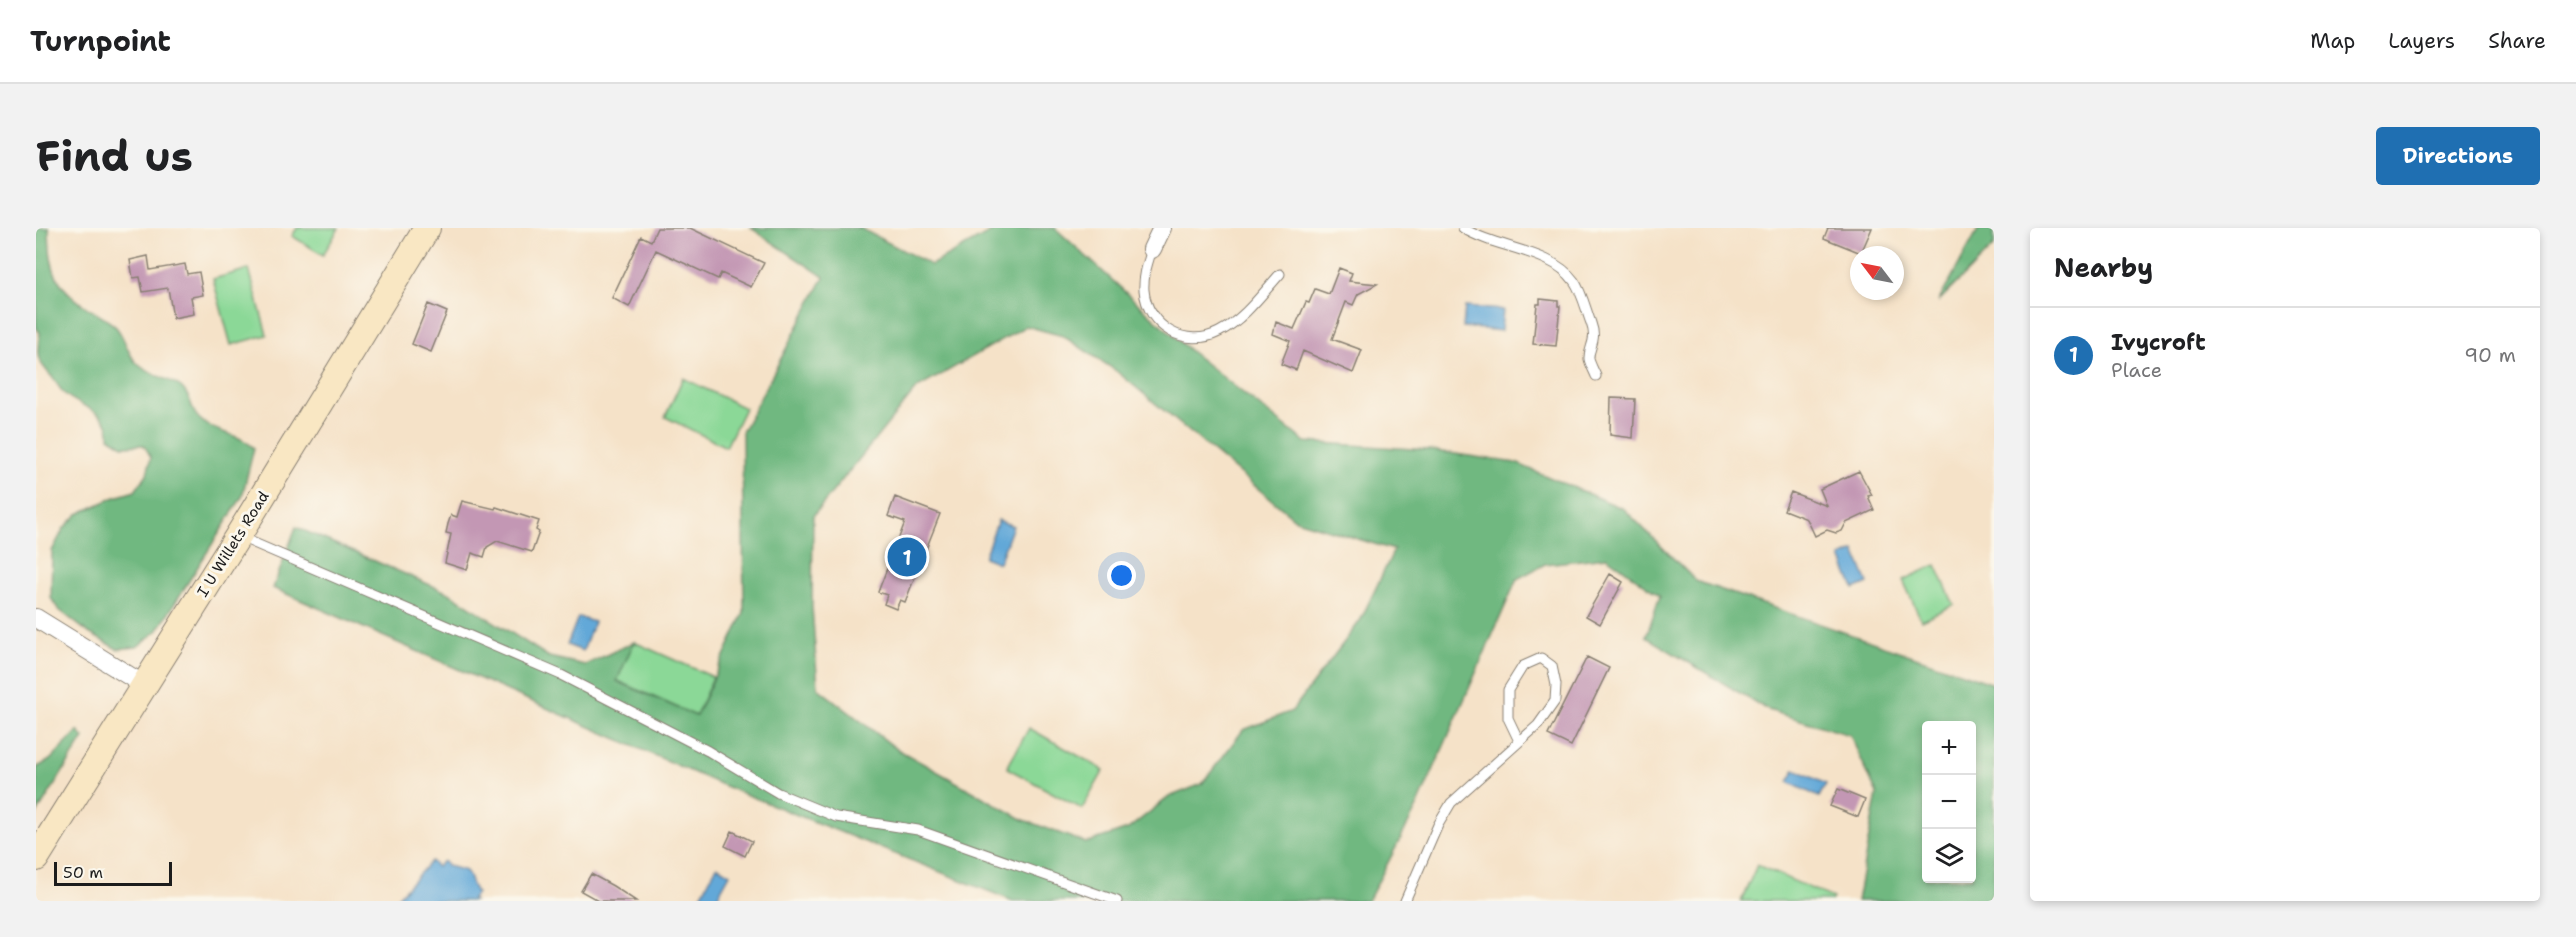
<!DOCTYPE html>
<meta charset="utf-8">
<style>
:root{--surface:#fff;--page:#f2f2f2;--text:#202124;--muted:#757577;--line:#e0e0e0;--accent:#1f6fb2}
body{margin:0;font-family:"Shantell Sans",sans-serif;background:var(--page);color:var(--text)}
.controls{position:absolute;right:18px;bottom:18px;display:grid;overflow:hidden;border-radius:6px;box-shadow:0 3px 9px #0003}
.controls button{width:54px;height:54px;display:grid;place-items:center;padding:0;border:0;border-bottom:2px solid var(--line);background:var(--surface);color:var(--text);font:30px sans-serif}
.compass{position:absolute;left:1814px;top:18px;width:54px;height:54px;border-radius:50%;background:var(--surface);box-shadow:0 3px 9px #0003;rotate:302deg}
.scale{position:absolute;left:18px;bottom:15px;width:118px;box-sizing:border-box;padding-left:6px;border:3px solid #1c1c1c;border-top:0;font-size:16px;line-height:21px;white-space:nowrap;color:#1c1c1c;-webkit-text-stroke:4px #fbf7ec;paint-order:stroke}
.you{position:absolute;left:1086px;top:348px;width:21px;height:21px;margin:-15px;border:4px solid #fff;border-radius:50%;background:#1a73e8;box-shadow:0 0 0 9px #1a73e833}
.badge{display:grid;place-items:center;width:39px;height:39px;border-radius:50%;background:var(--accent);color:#fff;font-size:20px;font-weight:700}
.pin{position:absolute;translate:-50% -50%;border:3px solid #fff;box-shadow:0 2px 6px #0006}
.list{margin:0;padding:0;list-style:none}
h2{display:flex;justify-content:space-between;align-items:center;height:78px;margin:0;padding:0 24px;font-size:26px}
h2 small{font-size:20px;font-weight:400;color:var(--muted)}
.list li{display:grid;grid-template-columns:39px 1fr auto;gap:18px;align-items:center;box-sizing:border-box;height:96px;padding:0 24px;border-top:2px solid var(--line)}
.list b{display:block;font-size:22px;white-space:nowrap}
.list p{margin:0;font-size:20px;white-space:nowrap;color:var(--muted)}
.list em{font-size:20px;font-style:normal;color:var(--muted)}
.icon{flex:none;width:33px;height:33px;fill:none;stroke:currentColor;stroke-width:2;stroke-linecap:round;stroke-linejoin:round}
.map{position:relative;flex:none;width:1958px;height:673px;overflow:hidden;border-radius:6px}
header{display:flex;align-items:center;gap:36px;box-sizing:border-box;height:84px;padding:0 30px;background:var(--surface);border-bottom:2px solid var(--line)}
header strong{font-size:28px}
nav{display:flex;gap:33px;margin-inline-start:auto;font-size:21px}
.intro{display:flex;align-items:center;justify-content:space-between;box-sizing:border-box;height:144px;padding:0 36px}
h1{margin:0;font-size:42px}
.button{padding:15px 27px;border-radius:6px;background:var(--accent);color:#fff;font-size:21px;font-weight:700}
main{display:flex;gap:36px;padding:0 36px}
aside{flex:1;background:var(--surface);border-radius:6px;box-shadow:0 3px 9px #0003}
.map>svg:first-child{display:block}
</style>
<header>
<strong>Turnpoint</strong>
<nav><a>Map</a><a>Layers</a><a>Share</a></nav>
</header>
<div class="intro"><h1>Find us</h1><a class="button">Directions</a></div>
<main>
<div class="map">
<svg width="1958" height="673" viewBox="0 0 1958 673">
<rect width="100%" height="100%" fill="#fbf7ec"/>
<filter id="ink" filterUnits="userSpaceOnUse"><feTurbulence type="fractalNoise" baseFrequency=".0167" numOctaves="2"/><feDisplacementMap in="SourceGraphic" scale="12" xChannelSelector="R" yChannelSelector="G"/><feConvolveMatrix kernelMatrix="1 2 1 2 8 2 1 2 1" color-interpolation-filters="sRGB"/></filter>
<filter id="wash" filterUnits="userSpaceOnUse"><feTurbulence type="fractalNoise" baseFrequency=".008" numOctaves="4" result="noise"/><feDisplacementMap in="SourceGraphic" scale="24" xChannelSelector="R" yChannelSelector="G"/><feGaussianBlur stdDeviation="1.35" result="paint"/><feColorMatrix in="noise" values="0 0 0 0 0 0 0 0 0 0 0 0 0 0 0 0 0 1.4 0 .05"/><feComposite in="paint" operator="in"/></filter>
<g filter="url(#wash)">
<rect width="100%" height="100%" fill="#f5e2c8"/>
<path fill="#8bd897" stroke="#547a5a" stroke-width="1.5" d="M261 0H303L287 27 256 8Z
M213 41 231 107 195 117 177 51Z
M647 150 709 180 690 219 629 189Z
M1900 337 1918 377 1885 392 1867 352Z
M598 414 677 449 660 488 580 452Z
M993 500 1068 542 1046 581 971 540Z
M1721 637 1797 670 1795 673H1705Z"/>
<path fill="#70b880" stroke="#466a4e" stroke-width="1.5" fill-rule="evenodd" d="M0 0H13C14 37 16 56 49 78 59 85 72 91 80 99 90 111 92 129 104 138 116 148 133 150 145 159 159 172 152 182 166 193 183 207 201 204 218 220L206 269 122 402 101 419 81 421 53 405 22 381 15 370 16 323 28 300 42 286 79 269 99 263 111 246 115 229 108 217 87 218 73 209C75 183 47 181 30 167 24 162 21 155 16 149 0 131 0 130 4 105L0 99Z
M715 0H824L895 37 962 0H1019L1154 123 1269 214 1393 222 1480 235 1588 281 1660 353 1958 456V660L1953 673H1821L1841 566 1814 507 1732 482 1610 409 1624 368 1571 329 1509 336 1481 351 1382 577 1332 673H977L686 557 237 360 260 299 413 365 513 429 549 437 598 414 581 453 660 488 708 385 706 204 788 49ZM990 98 1027 108 1079 142 1260 292 1358 322 1324 393 1256 483 1207 502 1166 556 1133 569 1092 601 1050 615 988 592 861 521 782 460 776 379 777 288 880 161ZM1890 497H1936V650H1890Z
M1943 0H1958V18L1902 74Z
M42 503 48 510 0 587V540L14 532Z"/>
<path fill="#62a8d8" stroke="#3f627a" stroke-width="1.5" d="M1429 79 1467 82 1465 103 1427 99Z
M962 292 977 298 963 335 948 329Z
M1819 323 1832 355 1818 361 1805 329Z
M542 389 558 394 547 423 531 417Z
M1759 541 1790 556 1783 569 1752 554Z
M395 633 401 639 407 633 412 638 430 643C435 650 435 659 441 665L436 671 438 673H364L361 670Z
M681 638 694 646 679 673H665V668Z"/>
<g id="blocks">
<path fill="#c397b4" d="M621 0H654L728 35 715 59 685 45 682 51 620 22 593 79 576 70 605 8 615 13Z
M1792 0H1836L1825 25 1788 10Z
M112 28 114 42 149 36 151 46 163 44 167 67 155 69 158 86 137 90 132 60 107 64 104 49 97 50 94 32Z
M1303 40 1316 45 1313 53 1341 56 1322 66 1317 77 1310 74 1296 111 1326 122 1317 145 1267 123 1260 142 1245 136 1254 113 1237 106 1240 94 1258 101 1270 74 1273 75 1279 61 1293 66Z
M1504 71 1522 73V78H1524L1520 118 1497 116 1501 76H1504Z
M392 76 411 84 395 124 376 116Z
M1575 170 1599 171 1597 210 1574 207Z
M1823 243 1836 267 1832 268 1838 282 1810 295 1806 303 1800 305 1791 302 1779 308 1771 291 1748 282 1755 264 1791 278 1784 261Z
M859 269 904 286 869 374 864 372 860 381 848 376 851 367 842 364 869 294 852 288Z
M426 273 459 281 460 279 503 293 500 302 503 304 496 324 461 313 451 319 448 329 436 325 431 342 409 335 415 306 410 305 412 296 415 287 421 289Z
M1574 346 1587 354 1564 396 1550 388Z
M1551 429 1573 440 1535 518 1512 507Z
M1802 561 1829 572 1822 589 1794 578Z
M696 603 716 613 709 628 689 618Z
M555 646 577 658 600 673H563L545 663Z"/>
</g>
</g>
<g filter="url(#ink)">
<use href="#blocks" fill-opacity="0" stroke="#887f72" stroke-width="1.5"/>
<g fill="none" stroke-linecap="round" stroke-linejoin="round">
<defs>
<path id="lane" d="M1427 0C1460 21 1515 21 1538 53 1546 64 1550 82 1555 95 1562 114 1552 119 1553 131 1554 136 1558 143 1560 148
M1116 21C1112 34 1107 48 1108 62 1111 99 1150 121 1183 104 1208 91 1226 66 1244 46
M204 309 525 447 672 523 742 565 800 589 882 602 1081 673
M1369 673 1402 597 1415 575 1502 497 1519 473 1520 457 1516 438 1505 430 1487 438 1472 462V490L1483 513"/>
<path id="street" d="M1116 21 1126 0
M0 390 108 457"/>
<path id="secondary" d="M0 630 202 308 391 0"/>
</defs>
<use href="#lane" stroke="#887f72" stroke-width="11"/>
<use href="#street" stroke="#887f72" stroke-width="20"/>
<use href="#secondary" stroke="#887f72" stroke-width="28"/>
<use href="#lane" stroke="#fff" stroke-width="9"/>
<use href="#street" stroke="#fff" stroke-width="18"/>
<use href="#secondary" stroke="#f9e7c3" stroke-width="26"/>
</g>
</g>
<g text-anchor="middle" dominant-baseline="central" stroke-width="6" stroke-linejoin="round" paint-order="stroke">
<g font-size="15" fill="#1c1c1c" stroke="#fbf7ec">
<text transform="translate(197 316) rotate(-58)">I U Willets Road</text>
</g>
</g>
</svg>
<div class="controls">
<button>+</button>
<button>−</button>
<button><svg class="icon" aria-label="layers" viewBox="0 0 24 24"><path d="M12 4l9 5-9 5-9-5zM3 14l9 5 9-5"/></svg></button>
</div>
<svg class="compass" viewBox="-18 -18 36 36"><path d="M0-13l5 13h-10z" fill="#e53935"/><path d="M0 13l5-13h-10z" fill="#757577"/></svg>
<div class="scale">50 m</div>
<div class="you"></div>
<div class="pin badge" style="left:871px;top:329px">1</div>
</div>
<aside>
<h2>Nearby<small></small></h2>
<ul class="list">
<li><span class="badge">1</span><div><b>Ivycroft</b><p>Place</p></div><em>90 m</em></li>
</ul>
</aside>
</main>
